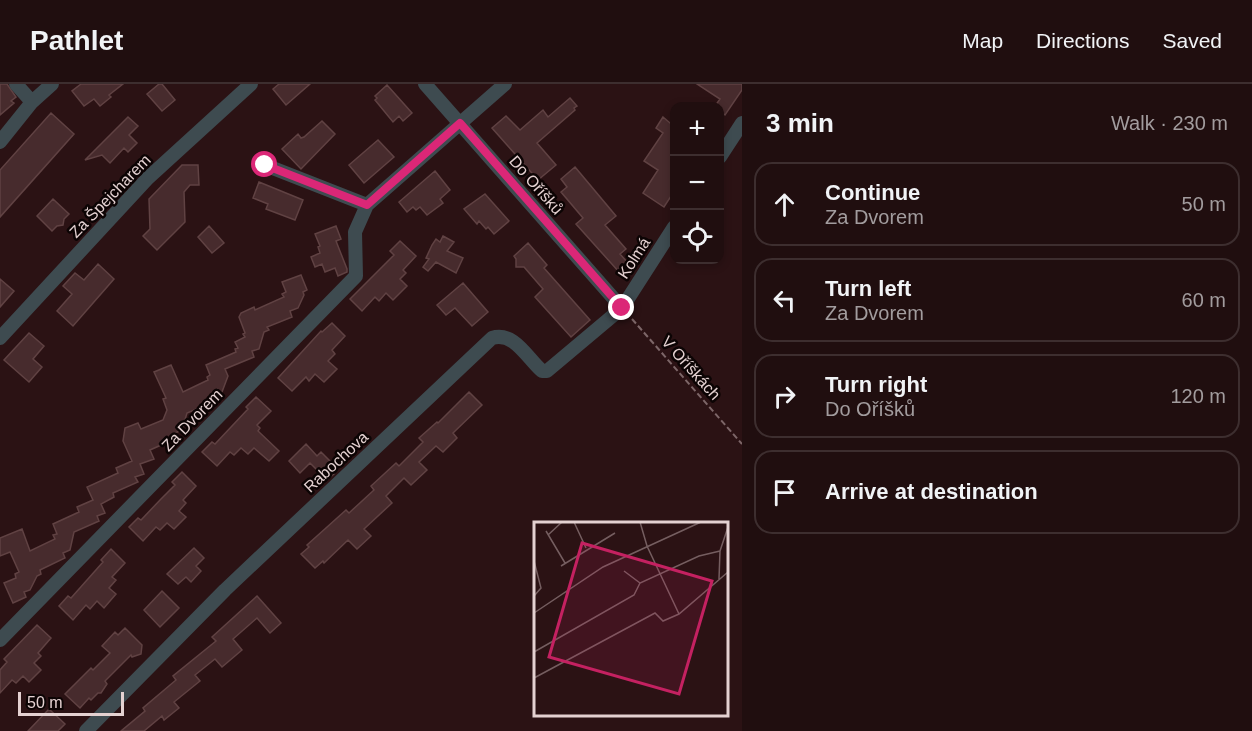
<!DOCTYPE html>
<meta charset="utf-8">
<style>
:root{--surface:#200e0f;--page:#281718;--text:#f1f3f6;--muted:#a29c9e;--line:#3d2e2f}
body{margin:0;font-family:Arial,sans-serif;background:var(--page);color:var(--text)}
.controls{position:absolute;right:18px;top:18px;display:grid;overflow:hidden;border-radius:12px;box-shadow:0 3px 9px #0003}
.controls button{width:54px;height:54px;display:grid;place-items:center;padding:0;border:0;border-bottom:2px solid var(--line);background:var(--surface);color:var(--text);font:30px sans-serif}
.scale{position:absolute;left:18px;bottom:15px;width:106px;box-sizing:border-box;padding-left:6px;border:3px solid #e4d1d1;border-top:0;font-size:16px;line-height:21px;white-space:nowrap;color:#e4d1d1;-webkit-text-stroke:4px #0c0404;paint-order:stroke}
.stop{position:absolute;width:18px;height:18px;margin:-14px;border:4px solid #db2777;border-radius:50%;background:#fff}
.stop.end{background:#db2777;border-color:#fff;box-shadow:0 2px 6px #0008}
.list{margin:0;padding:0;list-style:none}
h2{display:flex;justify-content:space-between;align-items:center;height:78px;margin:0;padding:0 24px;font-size:26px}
h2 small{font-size:20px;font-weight:400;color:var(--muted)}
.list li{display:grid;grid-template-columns:39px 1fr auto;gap:18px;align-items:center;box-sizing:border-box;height:84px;margin:0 12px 12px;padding:0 12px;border:2px solid var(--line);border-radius:18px}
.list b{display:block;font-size:22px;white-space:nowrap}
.list p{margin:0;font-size:20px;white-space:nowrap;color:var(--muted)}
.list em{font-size:20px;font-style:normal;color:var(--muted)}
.icon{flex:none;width:33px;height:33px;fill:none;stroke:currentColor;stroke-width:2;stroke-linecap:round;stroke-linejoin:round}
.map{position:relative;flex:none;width:742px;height:647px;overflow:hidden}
header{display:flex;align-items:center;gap:36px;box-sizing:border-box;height:84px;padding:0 30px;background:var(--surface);border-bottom:2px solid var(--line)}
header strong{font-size:28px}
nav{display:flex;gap:33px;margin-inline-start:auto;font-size:21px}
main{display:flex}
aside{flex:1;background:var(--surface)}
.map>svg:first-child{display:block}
</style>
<header>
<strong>Pathlet</strong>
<nav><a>Map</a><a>Directions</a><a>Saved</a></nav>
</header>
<main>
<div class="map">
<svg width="742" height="647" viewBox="0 0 742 647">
<rect width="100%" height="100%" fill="#2b1214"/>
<path fill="#472b2d" stroke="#604243" stroke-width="1.5" d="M0 0H7L16 13 11 17 14 19 0 31Z
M81 0H123L109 11 111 13 100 22 94 15 84 22 72 7Z
M159 0H162L175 16 162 27 147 10Z
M279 0H310L286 21 273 5Z
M697 0H742V6L725 31 720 27V22H715L720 15Z
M387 1 412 29 403 37 399 32 393 38 375 16 377 14 375 12Z
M570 14 577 22 574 24 575 26 537 59 556 81 538 96 492 44 506 32 520 46 543 26 548 33Z
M51 29 74 50 0 133V86Z
M128 33 138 42 129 51 137 59 128 68 124 64 110 79 102 71 85 76Z
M663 33 670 39 675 33V106L664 123 643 109 658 86 644 77 663 49 656 44Z
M322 37 335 50 301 85 282 65 298 50 301 54 304 53Z
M378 56 394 73 364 99 349 81Z
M182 81H198L199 101H190L184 108 185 138 157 166 143 152 150 145 149 115Z
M575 83 616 132 605 141 626 165 620 170 628 179 619 188 576 140 583 134 561 108 567 103 561 95Z
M435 87 450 106 440 115 443 119 427 131 420 123 416 126 413 123 407 128 399 118Z
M259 98 303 116 295 136 266 125 268 120 253 114Z
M485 110 509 137 494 150 488 143 486 145 479 137 477 140 464 125Z
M53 115 69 130 64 135 63 141 57 142 52 147 37 132Z
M209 142 224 159 212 169 198 153Z
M336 142 341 155 336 157 347 185V188L338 192 335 184 325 188 322 180 315 183 311 173 320 169 318 163 320 162 315 150Z
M443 152 454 158 447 167 463 174 456 189 436 178 428 187 423 183 429 175 426 174 432 161 436 155 440 158Z
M400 157 416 172 403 186 406 189 400 195 407 202 393 216 386 209 379 217 375 213 362 227 350 215 394 171 390 167Z
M528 159 547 181 544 184 590 236 571 253 535 213 543 205 524 183H516V175L514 172Z
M98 180 114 195 73 242 57 227 72 210 63 202 75 189 84 196Z
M301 191 307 206 303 208 304 211 298 224 290 227 292 233 267 243 269 246 264 248 259 265 252 267 254 273 225 285 228 292 222 308 215 311 218 316 187 329 182 346 175 349 177 354 150 366 154 375 140 380 144 390 135 393 138 398 113 409 114 413 101 420 105 429 97 432 99 437 74 448 70 466 63 469 65 474 40 486 41 490 37 492 30 506 24 508 26 513 13 519 4 499 16 494 15 490 19 488 10 468 0 472V454L22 445 30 467 55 455 53 451 57 450 53 440 79 428 77 423 93 416 87 403 118 389 116 384 132 377 123 357 125 344 138 339 141 345 163 336 167 326 163 315 166 314 154 288 171 281 183 308 208 296 207 293 210 291 206 281 236 268 235 265 238 264 235 258 245 253 243 250 245 249 239 233 241 229 254 223 255 226 284 213 282 210 286 208 282 198Z
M0 195 14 207 0 223Z
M463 199 488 228 472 242 455 224 446 231 437 221Z
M332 239 345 252 332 266 335 270 328 277 337 285 324 298 315 290 309 297 306 293 292 307 278 294 321 247 322 248Z
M29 249 44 262 33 275 42 283 29 298 4 276Z
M469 308 482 321 453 349 457 354 443 368 436 362 419 378 427 386 411 401 404 394 386 412 392 419 364 445 371 452 357 465 348 456 324 479 323 477 315 484 301 470 309 463 307 461 346 426 349 429 374 406 371 402 396 379 399 382 423 358 419 354 437 338 438 339Z
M256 313 271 327 257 341 260 344 258 347 279 367 269 377 254 364 248 370 241 364 234 371 230 368 217 382 202 368 212 358 215 360 248 325 246 323Z
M306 360 317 372 321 368 332 379 328 383 334 390 327 396 310 379 300 389 289 377Z
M182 388 196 402 183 416 186 419 179 427 186 433 174 445 167 439 160 446 156 443 143 457 129 443 138 434 141 436 161 415 175 401 172 398Z
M194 464 204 474 196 482 201 487 191 498 186 493 178 500 167 490Z
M111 465 125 479 112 493 116 496 109 504 116 510 104 524 97 517 90 525 86 521 73 536 59 522 68 512 71 514 103 478 101 476Z
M162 507 179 524 160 543 144 526Z
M257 512 281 539 270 549 257 534 233 555 242 566 222 583 215 575 195 591 200 597 174 618 179 624 164 636 162 632 144 647H121L145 627 143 624 176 596 173 592 216 557 212 553Z
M37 541 51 554 38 569 41 572 34 579 41 586 29 598 23 592 16 599 12 596 0 609V586L7 578 4 575Z
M125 544 142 561 141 570 132 573 131 571 105 597 107 600 101 609H98L91 616 89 614 80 624 65 610 91 584 93 586 110 569 102 562 115 548 118 551Z
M49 625 65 640 58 647H28Z"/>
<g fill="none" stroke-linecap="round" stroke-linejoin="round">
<path stroke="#7d6668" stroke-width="2" stroke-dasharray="6 3" stroke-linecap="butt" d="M632 235 742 360"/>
<path stroke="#3e4b50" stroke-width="14" d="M16 0 32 18
M425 0 622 224
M0 58 32 18 52 0
M720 73 742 39
M265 81 367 121
M0 254 148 94 251 0
M0 556 356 192 355 148 367 121 505 0
M86 647 225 506 492 254C514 247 527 274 542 287H547L622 224 674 143"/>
</g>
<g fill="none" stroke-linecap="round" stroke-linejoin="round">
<path stroke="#db2777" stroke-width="8" d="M265 81 367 121 460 39 622 224"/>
</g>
<g text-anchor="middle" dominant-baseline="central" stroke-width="5" stroke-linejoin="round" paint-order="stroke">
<g font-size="16" fill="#e4d1d1" stroke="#0c0404">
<text transform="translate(536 101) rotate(49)">Do Oříšků</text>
<text transform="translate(110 112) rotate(-46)">Za Špejcharem</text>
<text transform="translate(634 174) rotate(-57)">Kolmá</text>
<text transform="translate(691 284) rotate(48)">V Oříškách</text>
<text transform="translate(192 336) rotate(-46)">Za Dvorem</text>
<text transform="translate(336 378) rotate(-43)">Rabochova</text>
</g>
</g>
<g transform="translate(534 438)">
<rect width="194" height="194" fill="#2b1214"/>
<path fill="none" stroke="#755e60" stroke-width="1.5" d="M40 0 52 26M106 0 113 24 145 92M12 9 31 41M14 13 28 0M0 39 7 66 0 74M27 44 81 11M90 49 106 61M185 57 186 29 194 5M0 91 69 45 167 0M0 130 100 73 106 61 165 34 186 29M0 156 121 91 129 99 145 92 194 50"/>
<path fill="#c42161" fill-opacity="0.15" stroke="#c42161" stroke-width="3" d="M48 21 178 59 145 172 15 135Z"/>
<rect width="194" height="194" fill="none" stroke="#e4d1d1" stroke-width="3"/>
</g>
</svg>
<div class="controls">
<button>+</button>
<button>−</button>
<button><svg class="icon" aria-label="locate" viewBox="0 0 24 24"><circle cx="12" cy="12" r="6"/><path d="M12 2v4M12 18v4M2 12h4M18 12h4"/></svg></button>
</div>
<div class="scale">50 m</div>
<div class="stop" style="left:265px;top:81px"></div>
<div class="stop end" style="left:622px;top:224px"></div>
</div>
<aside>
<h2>3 min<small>Walk · 230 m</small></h2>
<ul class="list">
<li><svg class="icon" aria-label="ahead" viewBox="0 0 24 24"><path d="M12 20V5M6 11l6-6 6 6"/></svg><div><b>Continue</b><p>Za Dvorem</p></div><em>50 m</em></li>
<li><svg class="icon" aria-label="left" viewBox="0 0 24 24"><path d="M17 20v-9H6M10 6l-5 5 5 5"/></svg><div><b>Turn left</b><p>Za Dvorem</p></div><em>60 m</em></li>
<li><svg class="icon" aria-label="right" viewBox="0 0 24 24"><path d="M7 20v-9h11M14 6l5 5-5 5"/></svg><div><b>Turn right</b><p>Do Oříšků</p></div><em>120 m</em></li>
<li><svg class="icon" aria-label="arrive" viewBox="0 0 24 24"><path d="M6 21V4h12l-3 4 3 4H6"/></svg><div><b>Arrive at destination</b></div></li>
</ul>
</aside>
</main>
